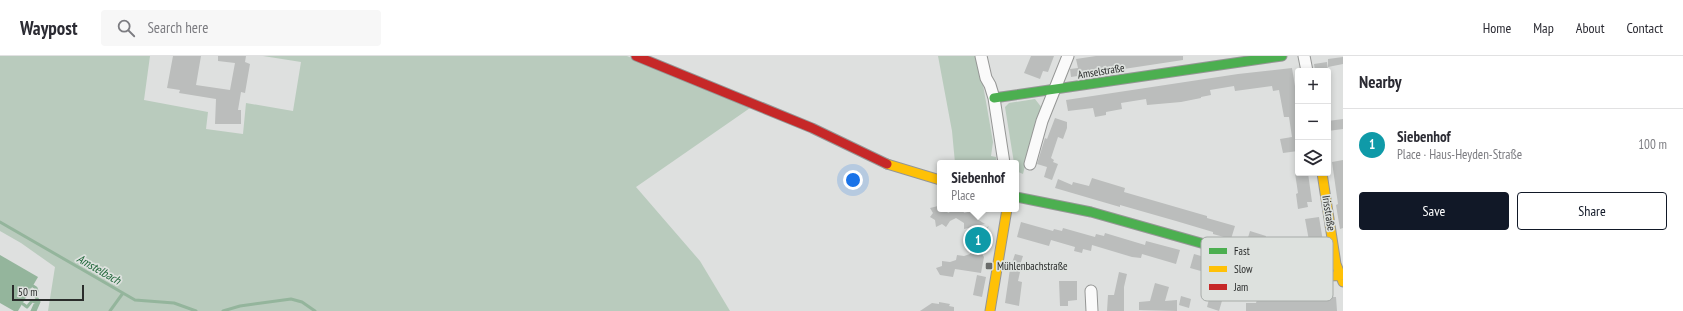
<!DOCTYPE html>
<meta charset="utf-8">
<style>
:root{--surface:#fff;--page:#f7f7f7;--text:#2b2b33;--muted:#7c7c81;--line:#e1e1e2;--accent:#111827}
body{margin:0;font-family:"PT Sans Narrow",sans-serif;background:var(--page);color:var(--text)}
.controls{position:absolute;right:12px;top:12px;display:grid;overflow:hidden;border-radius:4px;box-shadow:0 2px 6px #0003}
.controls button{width:36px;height:36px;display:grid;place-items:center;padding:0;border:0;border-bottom:1px solid var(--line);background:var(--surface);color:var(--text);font:20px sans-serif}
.scale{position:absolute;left:12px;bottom:10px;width:72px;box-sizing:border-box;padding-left:4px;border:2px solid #2a2c2b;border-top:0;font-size:11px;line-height:14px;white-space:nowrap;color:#2a2c2b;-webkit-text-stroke:3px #dde1de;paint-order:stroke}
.you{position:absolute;left:853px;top:124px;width:14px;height:14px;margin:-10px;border:3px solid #fff;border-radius:50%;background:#1a73e8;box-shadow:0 0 0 6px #1a73e833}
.badge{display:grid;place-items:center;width:26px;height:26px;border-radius:50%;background:var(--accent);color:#fff;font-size:13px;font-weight:700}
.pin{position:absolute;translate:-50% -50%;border:2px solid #fff;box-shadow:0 1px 4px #0006}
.popup{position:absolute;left:937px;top:104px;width:82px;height:52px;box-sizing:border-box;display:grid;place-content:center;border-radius:4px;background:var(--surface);filter:drop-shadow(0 1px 3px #0005);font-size:13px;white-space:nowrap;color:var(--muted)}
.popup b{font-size:15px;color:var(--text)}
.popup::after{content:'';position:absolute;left:50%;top:100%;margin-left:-8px;border:8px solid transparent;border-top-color:var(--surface)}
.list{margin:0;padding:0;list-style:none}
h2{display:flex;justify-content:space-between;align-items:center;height:52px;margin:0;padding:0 16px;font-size:17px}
h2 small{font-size:13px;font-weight:400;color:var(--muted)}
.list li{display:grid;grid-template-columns:26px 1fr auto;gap:12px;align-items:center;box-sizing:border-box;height:72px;padding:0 16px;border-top:1px solid var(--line)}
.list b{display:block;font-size:15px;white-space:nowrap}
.list p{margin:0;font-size:13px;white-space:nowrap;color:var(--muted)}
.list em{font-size:13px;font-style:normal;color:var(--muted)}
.actions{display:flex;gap:8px;padding:12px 16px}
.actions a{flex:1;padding:9px 0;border:1px solid var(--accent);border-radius:4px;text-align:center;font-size:14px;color:var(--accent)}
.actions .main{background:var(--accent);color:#fff}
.icon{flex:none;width:22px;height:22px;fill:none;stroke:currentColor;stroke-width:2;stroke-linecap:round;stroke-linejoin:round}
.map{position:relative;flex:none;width:1343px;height:255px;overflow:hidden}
header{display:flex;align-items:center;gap:24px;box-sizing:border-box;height:56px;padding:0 20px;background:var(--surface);border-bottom:1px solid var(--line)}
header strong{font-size:19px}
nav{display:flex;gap:22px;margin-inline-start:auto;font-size:14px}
.search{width:280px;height:36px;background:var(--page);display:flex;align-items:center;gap:10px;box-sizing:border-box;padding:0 14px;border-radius:4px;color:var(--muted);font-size:15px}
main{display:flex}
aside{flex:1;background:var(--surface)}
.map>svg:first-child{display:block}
</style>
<header>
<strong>Waypost</strong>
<div class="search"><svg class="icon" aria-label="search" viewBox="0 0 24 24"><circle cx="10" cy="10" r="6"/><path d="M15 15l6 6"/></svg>Search here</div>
<nav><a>Home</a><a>Map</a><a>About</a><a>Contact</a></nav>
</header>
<main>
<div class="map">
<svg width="1343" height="255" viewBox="0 0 1343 255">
<rect width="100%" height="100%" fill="#dee0df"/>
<path fill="#b9cbbd" d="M0 0H150L144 44 208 56 206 73 243 78 246 47 293 55 301 6 263 0H627L750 52 636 131 700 205 730 255H48L55 211 21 187 0 175Z
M938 0H978L993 86 991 100 996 101V107H955L952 75Z
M1035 43 1042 52 1034 74 1023 118 1016 115V107H1014L1005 51 1009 47Z"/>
<path fill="#94b59c" d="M0 199 38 221 18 255H14L0 247Z"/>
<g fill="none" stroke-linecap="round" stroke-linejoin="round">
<path stroke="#94b59c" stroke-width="3" d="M0 166 135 244 174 247 196 255
M33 230 36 232 37 235 35 239 39 246 35 255
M23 248 27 251 32 245 36 246 32 255
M110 255 123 237
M223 255 240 250 291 243 302 246 315 255"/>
</g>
<path fill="#bbbdbc" d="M173 0H201L196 29 230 34 235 7 218 5V0H246L245 6 250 8 245 37 241 36 238 54H241V68H215L216 43 179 37 180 34 167 32Z
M1031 0H1054L1048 16 1043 15 1040 23 1024 17Z
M1096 0H1183V4L1071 21 1070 13 1078 12 1076 3Z
M1343 1V8L1328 11V3Z
M1327 6 1328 15H1315L1314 8Z
M1292 12 1298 48V95L1283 97 1280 83 1292 81 1289 61H1284L1279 34 1273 35 1272 30 1235 35 1234 30 1210 34 1211 39 1201 41V42L1181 46 1147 49 1146 43 1121 47 1122 53 1106 56V59L1095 61 1093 52 1068 55 1066 44 1238 18Z
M1055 62 1067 66V72L1063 83 1058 81 1051 102 1054 104 1053 106 1058 108 1052 124 1044 121 1047 111 1037 108 1045 82 1047 83Z
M1343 63V73L1328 75V65Z
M1343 104V172L1340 173 1336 149 1338 148 1332 106Z
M1295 117H1308L1312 146H1307L1308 151 1298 153 1296 138 1298 137Z
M1092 122 1125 132 1124 136 1207 160V162L1235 170 1231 183 1213 178V176L1176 165 1120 149V151L1055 132 1058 123 1072 129 1073 126 1089 130Z
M938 150 940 153 949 157 951 153H963L964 157 971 155 978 160 977 163 985 168 964 173V167L956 162 950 165 946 171 942 168 936 171 935 164 930 161 933 157 930 152Z
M1319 161 1326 204 1313 206 1305 163Z
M1021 166 1053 175 1054 173 1062 175 1063 172 1095 181 1096 178 1104 180 1105 177 1145 189 1146 185 1180 194 1176 208 1142 198 1141 202 1132 201 1092 189 1091 195 1083 193 1082 197 1074 195 1075 191 1051 184 1049 190 1017 181Z
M989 170 982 182 987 183 985 192 980 195 984 201 981 217 955 213 953 221 940 219 936 212 942 210V205L950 206 956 204 957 199 964 200 970 198 972 189 967 185Z
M1250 175 1266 180 1265 184 1280 187 1278 195 1262 192V193L1246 188Z
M1015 198 1023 200 1018 215 1020 216 1018 225 1022 226 1019 250 1005 247 1010 213Z
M1194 198 1229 208 1230 206H1234L1239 212 1261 219 1259 224 1279 230 1276 243 1299 242V240L1308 239H1313V241H1336L1337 255H1246V247H1256L1260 233 1236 225 1234 230 1224 227 1226 222 1190 212Z
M1119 216 1127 218 1124 231V255H1107L1108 239H1114Z
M977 219 986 221 982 241 973 239Z
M1059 225H1077V244L1068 245V250H1060Z
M1155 227 1169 231 1165 245 1177 244V255L1139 254V246L1150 245Z
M1216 236 1224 238 1219 255 1207 251 1209 243 1213 244Z
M1181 240 1191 243 1189 252 1179 249Z
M939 246 950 248 949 250 954 251V255H920L932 247 939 248Z"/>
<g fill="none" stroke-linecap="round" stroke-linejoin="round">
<defs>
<path id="street" d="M981 0 986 22 990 29 994 42 1004 107
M1304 0 1307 15
M1030 108 1042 65 1068 0
M1091 235 1092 255"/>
<path id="fast" d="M994 42 1282 0
M1016 141 1091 156 1215 191"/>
<path id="slow" d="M887 108 940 124
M1322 117 1336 208 1343 226
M1215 191C1256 203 1299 225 1343 219
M990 255 1007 153"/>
<path id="jam" d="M636 0 812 72 887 108"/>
</defs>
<use href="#street" stroke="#959695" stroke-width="13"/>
<use href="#fast" stroke="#959695" stroke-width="11"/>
<use href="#slow" stroke="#959695" stroke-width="11"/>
<use href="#jam" stroke="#959695" stroke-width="11"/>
<use href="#street" stroke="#fafafa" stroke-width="11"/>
<use href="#fast" stroke="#4caf50" stroke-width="9"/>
<use href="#slow" stroke="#ffc107" stroke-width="9"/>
<use href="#jam" stroke="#c62828" stroke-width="9"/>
</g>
<rect fill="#696b6a" stroke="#dde1de" stroke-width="1.5" x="985" y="206" width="8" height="8" rx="2"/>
<g text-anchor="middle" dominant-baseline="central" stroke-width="3.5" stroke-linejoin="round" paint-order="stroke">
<g font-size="11" fill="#2a2c2b" stroke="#dde1de">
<text transform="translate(1101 15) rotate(-9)">Amselstraße</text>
<text transform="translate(1329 157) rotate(81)">Irisstraße</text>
</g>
<g font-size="11" fill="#2a2c2b" stroke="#dde1de" text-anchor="start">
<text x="997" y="210">Mühlenbachstraße</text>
</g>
<g font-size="12" font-style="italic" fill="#20673a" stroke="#dde1de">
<text transform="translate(99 213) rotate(30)">Amstelbach</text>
</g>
</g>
<rect x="1201" y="181" width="132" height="64" rx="6" fill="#dde1de" stroke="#a7aba8" stroke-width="1"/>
<rect x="1209" y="192" width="18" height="6" fill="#4caf50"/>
<rect x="1209" y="210" width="18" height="6" fill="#ffc107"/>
<rect x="1209" y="228" width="18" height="6" fill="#c62828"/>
<g font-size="11" fill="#2a2c2b">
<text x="1234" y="199">Fast</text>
<text x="1234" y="217">Slow</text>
<text x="1234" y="235">Jam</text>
</g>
</svg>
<div class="controls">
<button>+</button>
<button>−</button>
<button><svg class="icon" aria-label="layers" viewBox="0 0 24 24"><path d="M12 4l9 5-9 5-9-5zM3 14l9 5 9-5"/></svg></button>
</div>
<div class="scale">50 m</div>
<div class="you"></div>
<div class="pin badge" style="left:978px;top:184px;background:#0f9aa8">1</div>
<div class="popup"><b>Siebenhof</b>Place</div>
</div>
<aside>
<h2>Nearby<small></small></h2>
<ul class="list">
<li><span class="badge" style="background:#0f9aa8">1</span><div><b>Siebenhof</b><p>Place · Haus-Heyden-Straße</p></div><em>100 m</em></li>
</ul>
<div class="actions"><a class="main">Save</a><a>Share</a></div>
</aside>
</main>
